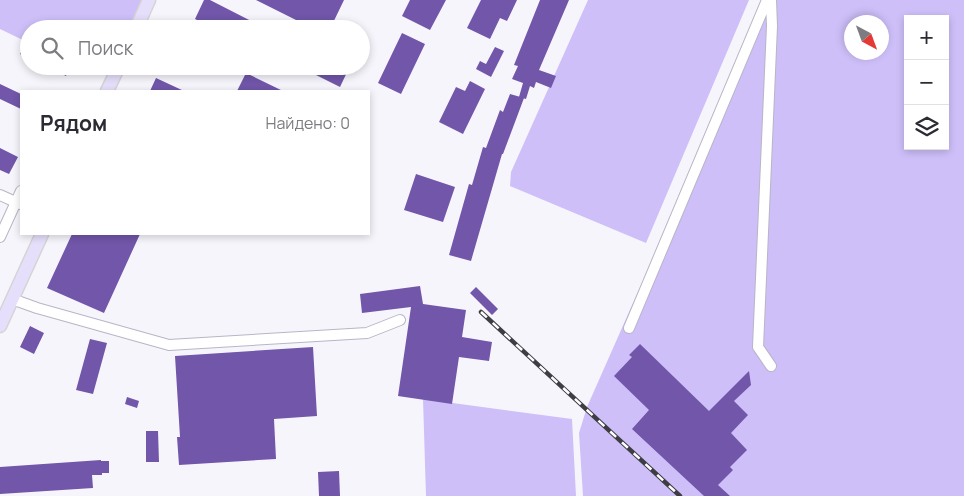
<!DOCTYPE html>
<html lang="ru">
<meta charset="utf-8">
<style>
:root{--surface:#fff;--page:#f2f2f3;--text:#2b2b33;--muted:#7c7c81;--line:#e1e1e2}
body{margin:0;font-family:Manrope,sans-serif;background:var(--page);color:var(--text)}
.controls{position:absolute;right:15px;top:15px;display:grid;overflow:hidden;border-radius:0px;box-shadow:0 2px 8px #0003}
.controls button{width:45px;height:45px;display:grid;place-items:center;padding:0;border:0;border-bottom:1px solid var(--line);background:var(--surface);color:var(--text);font:25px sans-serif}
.compass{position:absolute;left:844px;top:15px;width:45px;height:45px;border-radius:50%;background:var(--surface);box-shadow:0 2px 8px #0003;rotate:139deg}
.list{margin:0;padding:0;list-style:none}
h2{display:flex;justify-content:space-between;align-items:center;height:65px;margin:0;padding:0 20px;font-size:21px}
h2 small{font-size:16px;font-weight:400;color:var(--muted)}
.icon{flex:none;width:28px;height:28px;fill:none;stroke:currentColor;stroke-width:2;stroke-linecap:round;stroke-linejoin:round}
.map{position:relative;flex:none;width:964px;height:496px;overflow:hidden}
.search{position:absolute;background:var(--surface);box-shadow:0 2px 8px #0003;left:20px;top:20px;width:350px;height:55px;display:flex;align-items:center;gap:12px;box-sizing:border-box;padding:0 18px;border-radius:28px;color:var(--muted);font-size:19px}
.panel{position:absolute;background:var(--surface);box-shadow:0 2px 8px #0003;left:20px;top:90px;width:350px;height:145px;border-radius:0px}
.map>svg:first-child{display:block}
</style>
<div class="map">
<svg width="964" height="496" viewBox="0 0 964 496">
<rect width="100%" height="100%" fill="#f7f5fc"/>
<path fill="#cebff9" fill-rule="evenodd" d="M0 0H145L131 29H29V43L0 29Z
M588 0H749L646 243 510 186 511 172Z
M767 0H964V496H583L579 433 587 407ZM908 19H945V146H908ZM852 22H882V52H852Z
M423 399 572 419 576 496H426Z"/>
<path fill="#7156a9" d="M204 0H210L267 29H215L195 19Z
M256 0H344L330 29H314Z
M410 0H446L430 30 402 16Z
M481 0H517L507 21 500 18 490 39 467 28Z
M540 0H569L539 70 556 76 551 88 536 82 534 88 530 86 526 99 519 97 523 83 512 79 518 66 514 65Z
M402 33 425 44 401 94 378 83Z
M29 36V58L20 54Z
M495 47 504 51 491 77 476 69 480 61 486 64Z
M46 66H70L66 76Z
M298 66H350L340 87Z
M246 73 283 91H237Z
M156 78 184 91H150Z
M470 81 485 89 463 134 439 122 456 87 465 91Z
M0 84 21 94V109L0 99Z
M510 94 524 98 503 154H502L471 261 449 255 469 184 472 185 483 147 486 148 500 110 503 112Z
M0 148 18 157 9 174 0 170Z
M416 174 455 187 443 222 404 210Z
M72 234H140L104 313 47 288Z
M420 286 423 304 466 310 462 337 492 342 489 361 459 357 452 404 398 396 411 307 362 313 360 294Z
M476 287 498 309 492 315 470 293Z
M30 326 44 333 34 354 20 347Z
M90 339 107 343 93 394 76 390Z
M640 344 709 411 749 371 751 385 734 401 748 415 731 433 747 450 730 467 733 470 718 485 730 496H704L632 429 649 410 614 376 632 357 629 355Z
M313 347 317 416 274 419 276 459 179 465 177 437H180L175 356Z
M127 397 139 401 137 408 125 404Z
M146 431H158L159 462H146Z
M101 460V461H109V473H102V475H92L93 488 0 494V467Z
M339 471 340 496H319L318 472Z"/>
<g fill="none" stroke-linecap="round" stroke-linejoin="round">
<defs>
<path id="minor" d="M0 195 20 204
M0 237 21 191
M12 299 37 308 169 345 367 333 400 320
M629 328 767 0
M771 366 758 347 772 26 771 0"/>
<path id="major" d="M136 29 149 0
M107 91 119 66
M0 326 42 234"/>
</defs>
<use href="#minor" stroke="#b9b5c6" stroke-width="12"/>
<use href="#major" stroke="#d5d4d5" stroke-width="15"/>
<use href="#minor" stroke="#fff" stroke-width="10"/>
<use href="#major" stroke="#e6dffb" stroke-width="12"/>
<defs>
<path id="rail" d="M481 312 680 496"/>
</defs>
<use href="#rail" stroke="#3f3d44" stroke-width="4.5"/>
<use href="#rail" stroke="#fff" stroke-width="2.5" stroke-dasharray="8" stroke-linecap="butt"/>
</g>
</svg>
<div class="controls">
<button>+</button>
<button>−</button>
<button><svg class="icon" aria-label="layers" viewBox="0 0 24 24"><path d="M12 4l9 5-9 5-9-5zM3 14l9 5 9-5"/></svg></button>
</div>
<svg class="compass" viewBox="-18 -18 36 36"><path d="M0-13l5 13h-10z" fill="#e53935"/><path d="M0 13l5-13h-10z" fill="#7c7c81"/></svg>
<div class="search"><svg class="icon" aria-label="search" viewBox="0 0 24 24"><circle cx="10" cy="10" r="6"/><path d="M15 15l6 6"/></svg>Поиск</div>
<section class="panel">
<h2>Рядом<small>Найдено: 0</small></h2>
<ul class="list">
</ul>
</section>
</div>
